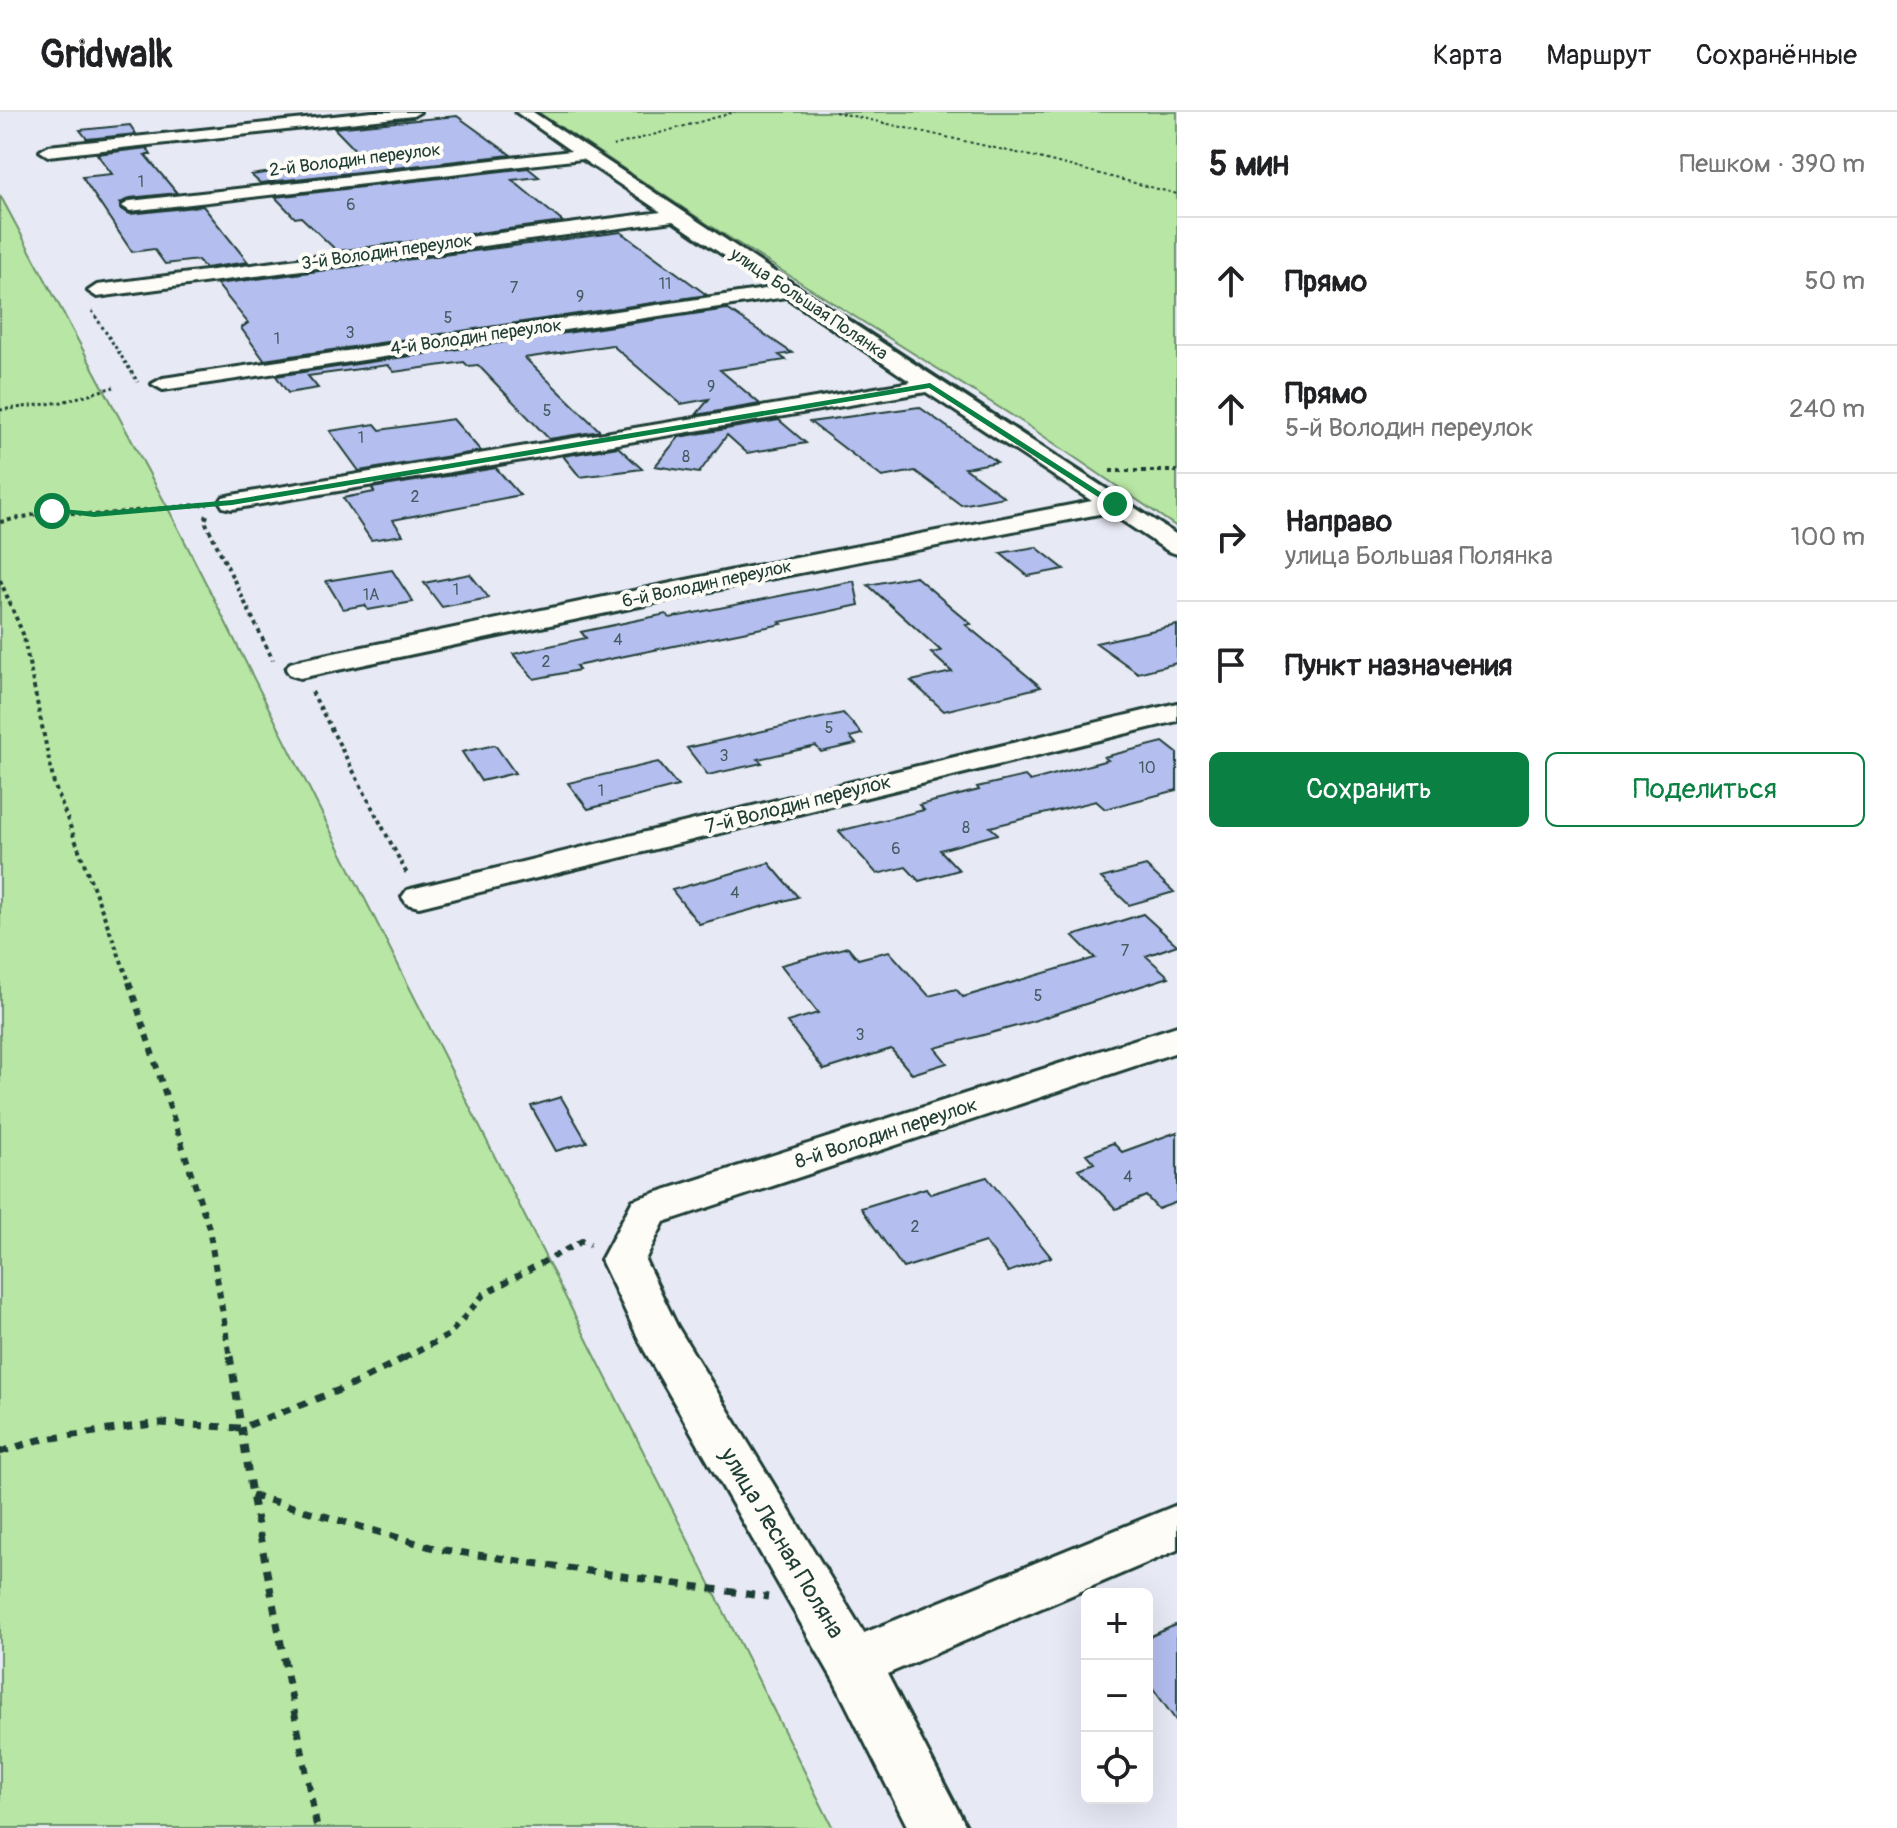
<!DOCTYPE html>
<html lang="ru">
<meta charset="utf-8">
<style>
:root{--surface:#fff;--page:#f6f6f6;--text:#202124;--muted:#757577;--line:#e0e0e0;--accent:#0b8043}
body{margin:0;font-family:Pangolin,sans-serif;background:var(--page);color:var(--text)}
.controls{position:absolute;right:24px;bottom:24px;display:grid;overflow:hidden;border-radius:12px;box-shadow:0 8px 32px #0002}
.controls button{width:72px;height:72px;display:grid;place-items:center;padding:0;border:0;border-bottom:2px solid var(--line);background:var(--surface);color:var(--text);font:40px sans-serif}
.stop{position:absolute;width:24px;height:24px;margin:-18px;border:6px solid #0b8043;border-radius:50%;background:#fff}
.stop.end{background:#0b8043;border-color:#fff;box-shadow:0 2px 8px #0008}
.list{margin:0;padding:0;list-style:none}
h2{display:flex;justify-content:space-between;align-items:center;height:104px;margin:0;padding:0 32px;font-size:34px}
h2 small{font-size:26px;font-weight:400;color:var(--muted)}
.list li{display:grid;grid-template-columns:52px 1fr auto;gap:24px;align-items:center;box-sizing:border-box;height:128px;padding:0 32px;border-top:2px solid var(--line)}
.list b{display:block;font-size:30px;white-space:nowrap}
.list p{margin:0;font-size:26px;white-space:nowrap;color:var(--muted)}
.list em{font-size:26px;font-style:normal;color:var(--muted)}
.actions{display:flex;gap:16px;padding:24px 32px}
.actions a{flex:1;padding:18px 0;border:2px solid var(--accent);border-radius:12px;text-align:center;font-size:28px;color:var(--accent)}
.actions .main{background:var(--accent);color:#fff}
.icon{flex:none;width:44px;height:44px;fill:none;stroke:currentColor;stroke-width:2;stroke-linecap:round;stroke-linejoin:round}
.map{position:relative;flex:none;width:1177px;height:1716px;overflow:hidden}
header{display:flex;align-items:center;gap:48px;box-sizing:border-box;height:112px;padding:0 40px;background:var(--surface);border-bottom:2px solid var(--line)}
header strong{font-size:38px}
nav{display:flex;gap:44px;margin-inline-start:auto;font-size:28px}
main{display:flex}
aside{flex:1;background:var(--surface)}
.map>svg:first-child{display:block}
</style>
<header>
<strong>Gridwalk</strong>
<nav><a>Карта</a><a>Маршрут</a><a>Сохранённые</a></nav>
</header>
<main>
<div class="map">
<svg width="1177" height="1716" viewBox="0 0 1177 1716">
<rect width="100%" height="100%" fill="#e7e9f5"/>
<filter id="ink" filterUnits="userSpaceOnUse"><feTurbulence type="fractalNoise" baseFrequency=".0125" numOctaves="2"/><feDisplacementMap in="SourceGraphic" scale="16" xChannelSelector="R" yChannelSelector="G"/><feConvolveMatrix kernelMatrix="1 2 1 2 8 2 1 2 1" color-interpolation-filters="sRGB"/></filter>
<g filter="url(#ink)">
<path fill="#b8e6a4" stroke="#6c926c" stroke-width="2" d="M538 0H1177V415L1027 313 706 111Z
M0 83 171 402 833 1716H0Z"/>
<path fill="#b4beef" stroke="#1f3d34" stroke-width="2" d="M457 4 511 43 260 71 251 63 364 47 334 16Z
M130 13 136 22 87 27 80 18Z
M147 36 151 43H145L177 81 130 86 120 91V97L130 102 203 94 248 150 205 156 198 148 165 152 154 137 132 140 82 65 112 62 97 42Z
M528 56 539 65 512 68 563 110 337 139 301 105 295 106 275 85Z
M621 120 707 183 264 248 241 216 248 211 217 172Z
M727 197 792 241 779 243 786 248 720 258 760 292 696 303 709 287 681 292 612 233 525 246 600 319 549 327 478 253 468 254 464 250 394 260 388 253 308 264 318 276 288 281 276 264Z
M919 295 997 350 965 356 1004 385 961 393 915 359 882 365 810 310Z
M453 307 481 339 359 359 330 319 375 312 380 318Z
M779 308 806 331 747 341 727 323 699 361 655 354 679 325Z
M618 335 642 357 580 365 563 344Z
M496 356 520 383 393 408 403 423 371 428 343 386 374 380 372 376Z
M1036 435 1064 457 1028 464 1000 441Z
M392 458 413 490 368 498 365 493 343 497 326 469Z
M470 462 489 486 442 495 424 471Z
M915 464 971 512 966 513 1041 575 944 599 911 569 952 560 931 541 941 539 868 473Z
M854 469 859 493 780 510 782 512 576 554 579 558 534 567 513 542 586 526 581 520 666 502 670 506Z
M1177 513V551L1138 561 1096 531Z
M843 601 862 622 850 625 856 632 821 640 816 634 758 647 762 651 708 663 687 636Z
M1163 630 1177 641V678L1105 697 1096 689 990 715 998 722 940 738 959 758 919 769 906 755 877 762 839 719 924 698 919 693 979 678 977 675 1025 664 1030 669 1108 648 1104 645Z
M495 633 515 661 481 669 462 640Z
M658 650 678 674 588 697 568 671Z
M769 751 798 785 699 812 672 778Z
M1146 754 1174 780 1129 793 1101 766Z
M1143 802 1177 833 1146 844 1169 865 1024 912 935 936 947 951 912 962 891 937 824 958 787 910 818 901 781 853 848 835 858 847 889 839 929 884 956 877 963 885 1095 846 1073 824Z
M561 985 587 1030 556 1039 531 994Z
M1177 1020V1090L1158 1097 1146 1084 1116 1097 1078 1057 1094 1051 1086 1042 1113 1031 1122 1040Z
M987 1065 1051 1145 1008 1160 985 1130 903 1156 861 1096 926 1076 930 1082Z
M1177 1512V1610L1147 1568V1526Z"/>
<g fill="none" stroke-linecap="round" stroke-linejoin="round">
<defs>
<path id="minor" d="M372 0H420L413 4 48 44 40 39 48 34Z
M516 0H533C747 142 962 284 1177 423V442L1168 439 1109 400 739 473 300 566 290 563 286 557 290 551 300 548 739 457 1092 389 926 280 232 397 223 395 220 390 223 385 232 383 911 270 786 185 163 278 152 272 163 266 772 176 673 109 97 185 88 179 97 173 661 100 582 47 130 99 122 94 130 89 571 39Z
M1177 591V609L419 795 407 792 402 785 407 778 419 775Z
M1177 914V940L664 1110 645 1148 677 1214 864 1521 1177 1393V1438L887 1562 967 1716H908L834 1569 644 1238 601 1148 633 1088Z"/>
</defs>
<use href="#minor" stroke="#1f3d34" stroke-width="6"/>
<path stroke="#1f3d34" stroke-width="2" stroke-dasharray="3 3" stroke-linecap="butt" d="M835 0 1035 45 1177 82
M613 34 735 0"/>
<path stroke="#1f3d34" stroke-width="3" stroke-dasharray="3 3" stroke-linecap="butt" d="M92 199 138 270
M0 298 62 290 114 275"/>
<path stroke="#1f3d34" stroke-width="4" stroke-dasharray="4 4" stroke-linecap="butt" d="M1110 359H1177
M207 403 205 409 273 548
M0 410 52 399 94 403 208 392
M0 468 23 522 54 672 130 872
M312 580 407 762"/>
<path stroke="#1f3d34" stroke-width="6" stroke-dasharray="7 7" stroke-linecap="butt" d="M129 870 209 1116 230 1246
M404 1246 449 1223 484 1182 582 1129 590 1133"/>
<path stroke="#1f3d34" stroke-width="7" stroke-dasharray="9 9" stroke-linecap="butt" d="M230 1244 252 1383 317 1716
M0 1340 39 1328 159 1311 241 1316 352 1273 408 1244
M252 1383 437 1437 768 1485"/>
<use href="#minor" fill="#fdfcf7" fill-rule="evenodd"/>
</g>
</g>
<path fill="#0b8043" d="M930 271 1119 392 1112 394 929 276 232 393 94 405 48 399 52 396 94 400 232 388Z"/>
<g text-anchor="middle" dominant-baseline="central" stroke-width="8" stroke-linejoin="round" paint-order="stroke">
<g font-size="16" fill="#445d63">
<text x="141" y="70">1</text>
<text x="351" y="93">6</text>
<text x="665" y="172">11</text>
<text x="514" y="176">7</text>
<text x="580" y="185">9</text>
<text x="448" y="206">5</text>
<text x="350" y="221">3</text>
<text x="277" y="227">1</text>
<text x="711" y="275">9</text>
<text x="547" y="299">5</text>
<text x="361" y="326">1</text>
<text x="686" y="345">8</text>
<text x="415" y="385">2</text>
<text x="456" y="478">1</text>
<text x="371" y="483">1А</text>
<text x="618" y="528">4</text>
<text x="546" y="550">2</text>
<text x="829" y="616">5</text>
<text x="724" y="644">3</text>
<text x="1147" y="656">10</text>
<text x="601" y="679">1</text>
<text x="966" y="716">8</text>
<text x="896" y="737">6</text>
<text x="735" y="781">4</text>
<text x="1125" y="839">7</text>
<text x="1038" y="884">5</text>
<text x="860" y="923">3</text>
<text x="1128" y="1065">4</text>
<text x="915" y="1115">2</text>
</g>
<g font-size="18" fill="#1f3d34" stroke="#fdfcf7">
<text transform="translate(355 48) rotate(-7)">2-й Володин переулок</text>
<text transform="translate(387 140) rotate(-8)">3-й Володин переулок</text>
<text transform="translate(809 192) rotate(34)">улица Большая Полянка</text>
<text transform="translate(476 225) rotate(-8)">4-й Володин переулок</text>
<text transform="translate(707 472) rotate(-12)">6-й Володин переулок</text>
</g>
<g font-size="20" fill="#1f3d34" stroke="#fdfcf7">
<text transform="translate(798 692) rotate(-14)">7-й Володин переулок</text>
<text transform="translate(886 1021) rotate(-18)">8-й Володин переулок</text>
</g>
<g font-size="24" fill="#1f3d34" stroke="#fdfcf7">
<text transform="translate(782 1431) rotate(59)">улица Лесная Поляна</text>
</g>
</g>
</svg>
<div class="controls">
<button>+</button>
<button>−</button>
<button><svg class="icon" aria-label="locate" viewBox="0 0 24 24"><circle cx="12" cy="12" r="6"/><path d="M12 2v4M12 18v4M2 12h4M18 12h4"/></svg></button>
</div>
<div class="stop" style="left:52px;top:399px"></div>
<div class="stop end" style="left:1115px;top:392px"></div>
</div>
<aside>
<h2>5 мин<small>Пешком · 390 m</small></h2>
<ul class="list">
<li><svg class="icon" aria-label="ahead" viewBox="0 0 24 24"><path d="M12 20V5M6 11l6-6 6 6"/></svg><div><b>Прямо</b></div><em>50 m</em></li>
<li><svg class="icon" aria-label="ahead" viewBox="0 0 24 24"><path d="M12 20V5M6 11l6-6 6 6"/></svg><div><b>Прямо</b><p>5-й Володин переулок</p></div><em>240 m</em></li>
<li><svg class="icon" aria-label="right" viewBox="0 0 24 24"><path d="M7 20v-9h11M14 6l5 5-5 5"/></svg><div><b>Направо</b><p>улица Большая Полянка</p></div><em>100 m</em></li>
<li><svg class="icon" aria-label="arrive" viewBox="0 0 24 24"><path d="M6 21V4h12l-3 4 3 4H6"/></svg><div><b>Пункт назначения</b></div></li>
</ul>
<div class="actions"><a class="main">Сохранить</a><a>Поделиться</a></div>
</aside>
</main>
